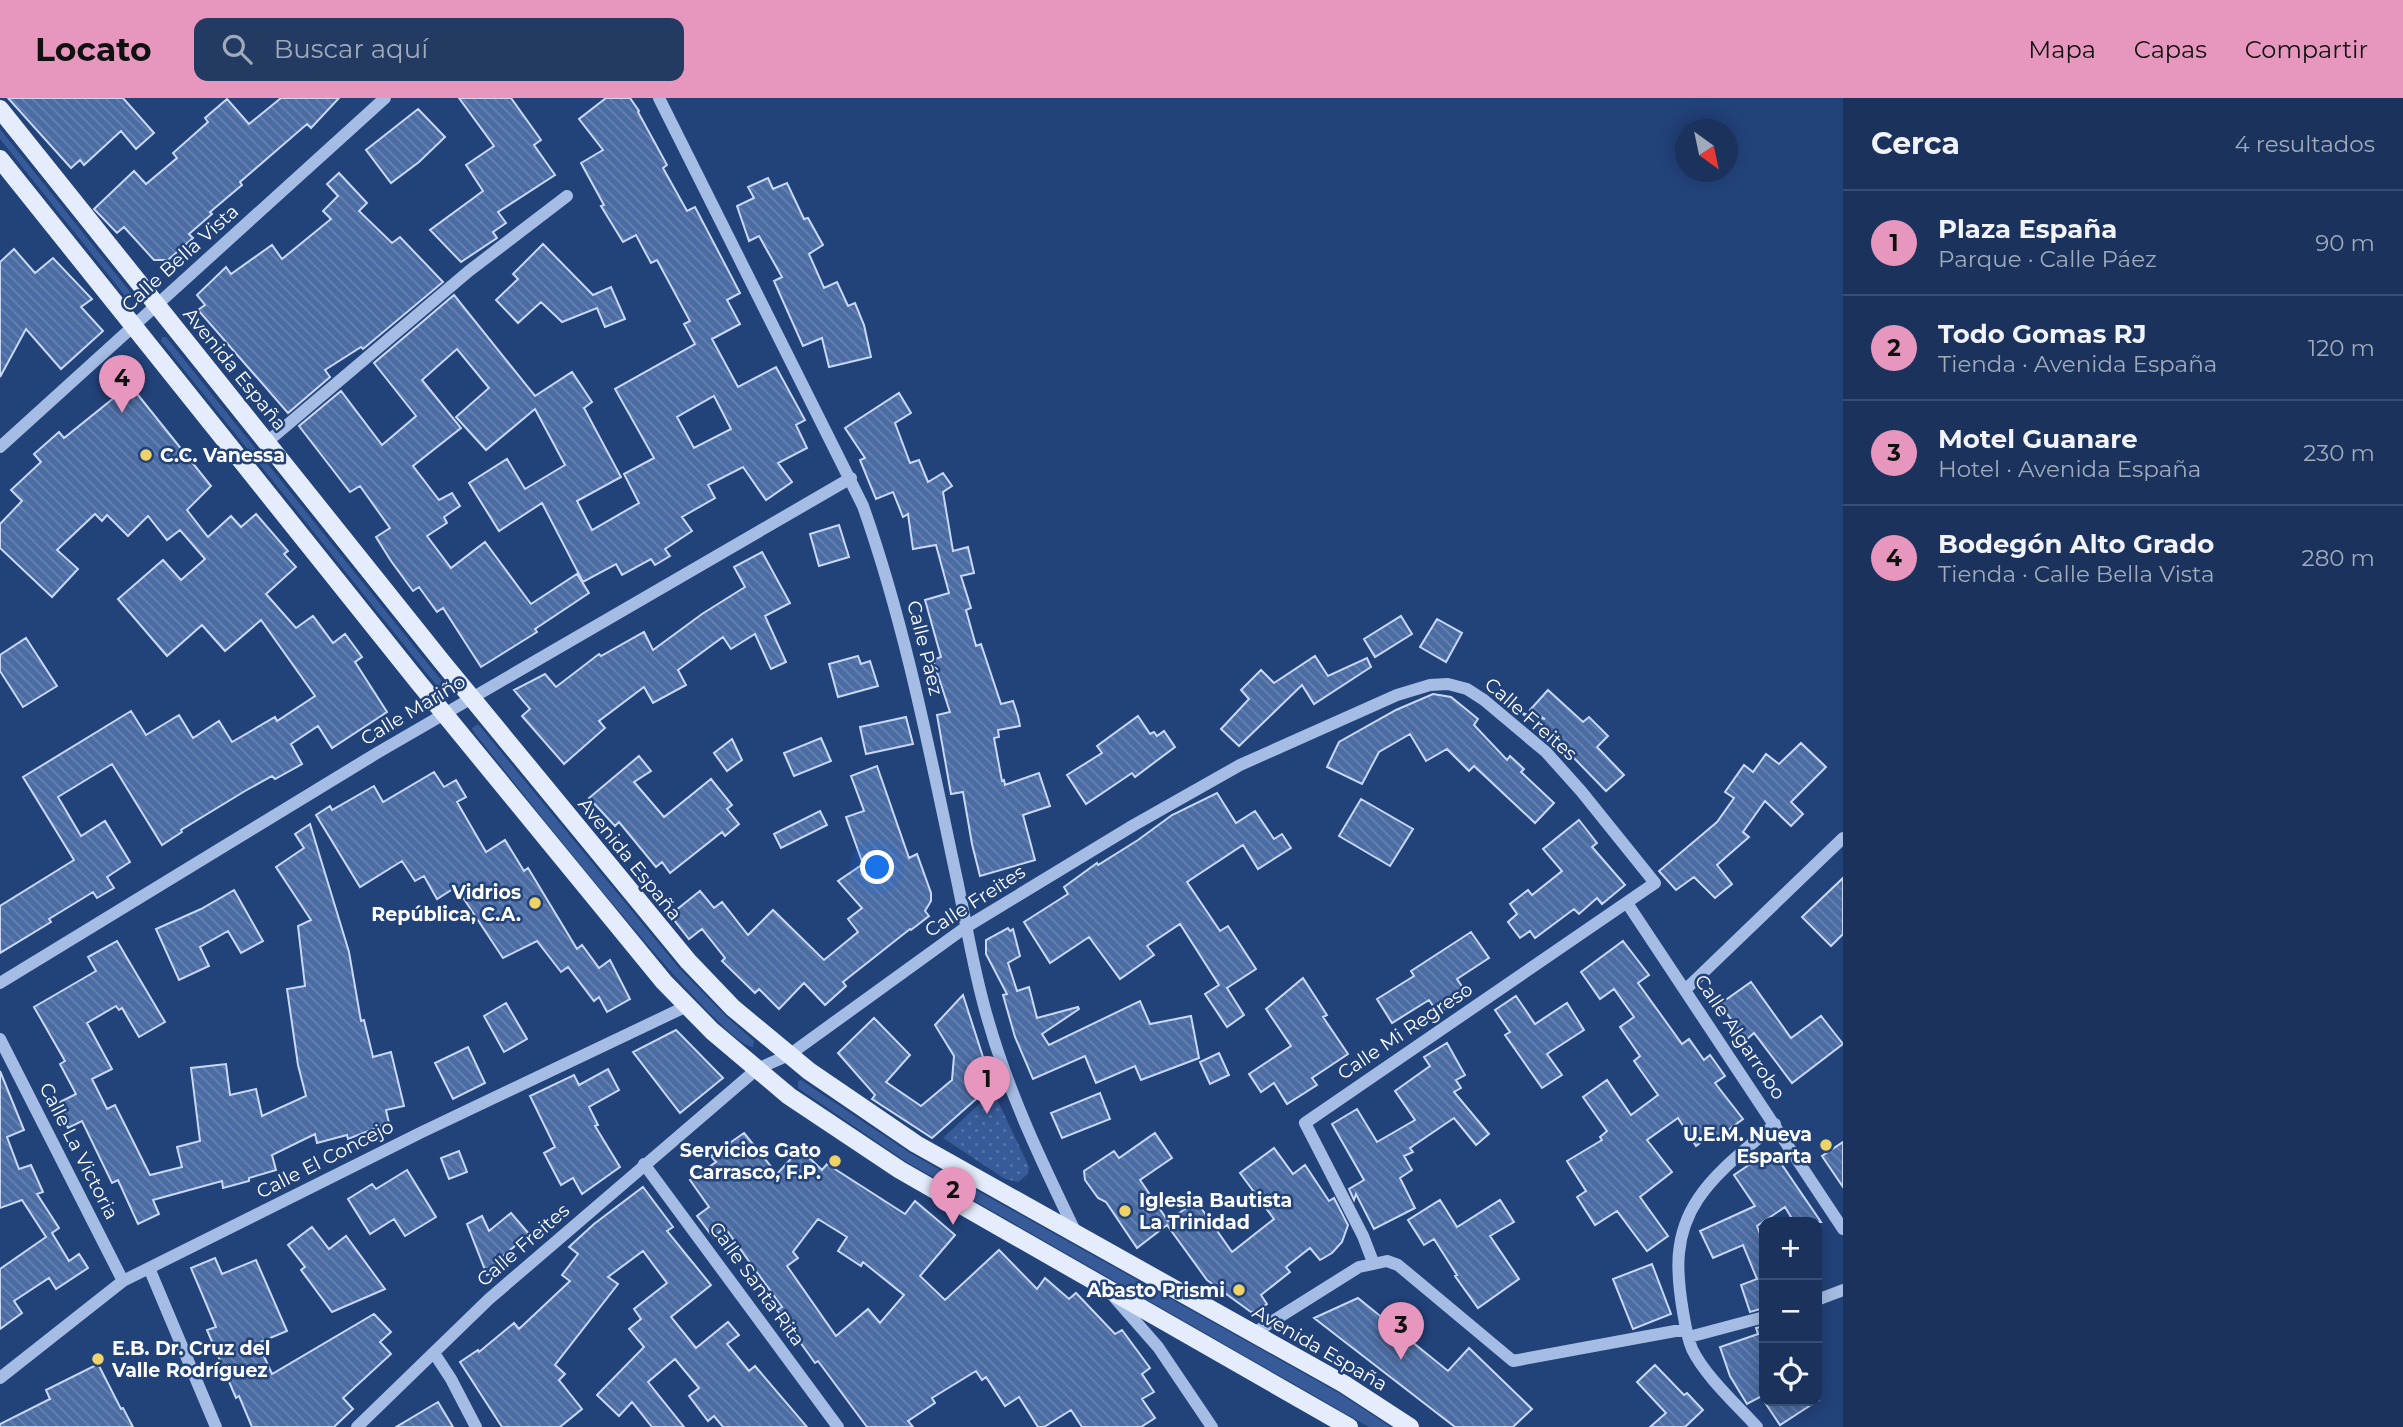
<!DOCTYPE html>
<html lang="es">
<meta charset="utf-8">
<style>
:root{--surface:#1a325c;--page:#233a62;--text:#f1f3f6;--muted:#9faabb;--line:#384d72;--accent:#e797bd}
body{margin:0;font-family:Montserrat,sans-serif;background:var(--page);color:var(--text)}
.controls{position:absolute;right:21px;bottom:21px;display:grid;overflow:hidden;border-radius:14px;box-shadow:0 4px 18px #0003}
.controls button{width:63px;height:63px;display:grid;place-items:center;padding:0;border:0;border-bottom:2px solid var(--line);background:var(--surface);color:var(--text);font:35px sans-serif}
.compass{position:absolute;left:1675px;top:21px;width:63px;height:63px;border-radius:50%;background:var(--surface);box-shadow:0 4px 18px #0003;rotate:147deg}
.you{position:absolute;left:878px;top:770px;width:24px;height:24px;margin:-18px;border:5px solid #fff;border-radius:50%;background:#1a73e8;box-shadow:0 0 0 10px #1a73e833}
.badge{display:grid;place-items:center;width:46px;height:46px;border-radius:50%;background:var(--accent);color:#111;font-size:23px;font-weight:700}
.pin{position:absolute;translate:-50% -58px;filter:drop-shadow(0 2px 4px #0008)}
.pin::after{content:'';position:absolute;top:37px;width:24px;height:21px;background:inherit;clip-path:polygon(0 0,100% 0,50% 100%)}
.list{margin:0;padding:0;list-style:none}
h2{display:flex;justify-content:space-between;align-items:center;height:91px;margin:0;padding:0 28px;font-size:30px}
h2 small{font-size:23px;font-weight:400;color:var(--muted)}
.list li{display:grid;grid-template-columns:46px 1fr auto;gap:21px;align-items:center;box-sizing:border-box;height:105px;padding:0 28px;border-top:2px solid var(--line)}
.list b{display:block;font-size:26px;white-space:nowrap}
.list p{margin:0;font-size:23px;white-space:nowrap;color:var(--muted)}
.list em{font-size:23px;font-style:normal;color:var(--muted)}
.icon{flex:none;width:38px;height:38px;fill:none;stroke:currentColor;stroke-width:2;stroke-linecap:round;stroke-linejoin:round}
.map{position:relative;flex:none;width:1843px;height:1329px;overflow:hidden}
header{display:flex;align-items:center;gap:42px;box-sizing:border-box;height:98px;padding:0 35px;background:var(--accent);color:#111}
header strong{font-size:33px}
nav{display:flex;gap:38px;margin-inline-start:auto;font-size:24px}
.search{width:490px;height:63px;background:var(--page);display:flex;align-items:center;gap:18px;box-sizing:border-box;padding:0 24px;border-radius:14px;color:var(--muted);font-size:26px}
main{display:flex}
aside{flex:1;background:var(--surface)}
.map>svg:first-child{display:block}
</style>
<header>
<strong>Locato</strong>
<div class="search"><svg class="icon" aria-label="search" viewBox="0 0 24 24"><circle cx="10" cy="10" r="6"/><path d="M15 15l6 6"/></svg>Buscar aquí</div>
<nav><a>Mapa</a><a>Capas</a><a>Compartir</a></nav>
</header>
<main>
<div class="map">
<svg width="1843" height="1329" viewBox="0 0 1843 1329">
<defs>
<pattern id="park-dots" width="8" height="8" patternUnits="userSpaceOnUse" patternTransform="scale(1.75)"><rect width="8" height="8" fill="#365b98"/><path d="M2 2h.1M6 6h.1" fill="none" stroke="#5474a7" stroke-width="1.8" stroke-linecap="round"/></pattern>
<pattern id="building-back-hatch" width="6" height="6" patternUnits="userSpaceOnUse" patternTransform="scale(1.75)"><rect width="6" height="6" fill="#4b6ca3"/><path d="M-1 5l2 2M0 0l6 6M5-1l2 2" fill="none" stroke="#6682b1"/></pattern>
</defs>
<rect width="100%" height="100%" fill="#22427a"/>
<path fill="#365b98" d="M0 31 131 195 129 200 126 199 0 41Z
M162 239H166L445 587 444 591H440L428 577 161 243Z
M478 626 679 870 726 918 754 943 753 949C722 950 506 674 473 633L472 630Z
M801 982 910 1055 1339 1295 1391 1329H1369L905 1063 798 990V983Z"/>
<path fill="url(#park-dots)" d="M993 993 1029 1069 1028 1076 1018 1084 1005 1081 943 1040Z"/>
<path fill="url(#building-back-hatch)" stroke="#c8d8f4" stroke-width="2" fill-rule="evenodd" d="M8 0H123L154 35 136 51 121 33 84 67 80 62 71 70Z
M281 0H339L311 30 307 26 240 84 242 87 210 114 212 116 189 136 193 140 168 162H154L124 129 117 135 94 111 134 73 146 86 177 60 173 55 208 24 205 20 227 1 249 26Z
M459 0H511L541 42 534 47 555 77 498 114 506 125 493 134 497 140 461 164 430 132 483 93 466 67 494 48Z
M606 0H630L639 13 638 14 667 67 663 70 687 113 695 109 740 195 727 202 740 226 712 241 738 289 776 269 805 322 796 327 807 350 778 365 792 384 766 402 743 369 708 387 715 400 682 419 692 433 665 451 670 458 655 467 651 461 622 477 616 466 583 484 542 405 499 433 469 385 507 361 525 391 565 367 535 311 486 352 456 319 489 290 457 251 422 282 461 330 413 368 439 402 452 395 460 408 444 419 447 425 427 438 451 470 485 444 531 506 577 476 589 495 535 531 537 534 481 569 443 510 437 514 419 489 413 493 391 463 376 439 390 430 360 388 350 394 299 328 341 293 382 347 416 318 374 265 454 197 535 298 572 274 592 304 584 310 621 379 577 403 592 432 639 405 624 376 654 360 615 291 695 246 684 226 690 223 657 162 651 165 636 137 623 144 601 108 604 107 581 65 603 52 579 21ZM714 298 731 331 694 350 677 319Z
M418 11 445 39 419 64 391 85 366 52Z
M339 75 367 105 359 113 392 145 400 139 443 184 363 251 361 249 325 272 330 279 288 315 198 212 205 207 197 197 226 169 231 176 272 147 282 161 331 121 323 113 338 98 327 86Z
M768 80 773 91 787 85 804 121 808 120 823 147 809 156 824 190 837 184 848 208 855 205 864 227 871 259 829 269 822 240 803 248 774 183 782 179 759 138 749 143 737 108 754 100 748 89Z
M543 146 593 197 611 189 625 221 605 229 597 210 562 224 541 204 518 225 496 202 518 181 513 176Z
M14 151 35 175 53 160 92 201 81 209 103 233 61 271 26 231 0 279V164Z
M130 287 211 388 187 412 208 439 231 418 241 429 256 416 288 453 284 456 296 469 266 496 296 530 313 518 333 545 345 536 362 559 355 564 387 614 332 650 318 628 291 646 302 666 275 681 272 678 245 693 181 732 182 734 162 747 112 666 58 699 81 738 105 723 130 764 107 779 114 790 97 800 93 794 49 821 51 824 0 855V808L74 762 23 679 131 613 146 637 179 617 193 640 219 623 232 644 275 619 277 623 315 598 261 522 225 553 202 527 167 558 118 501 163 462 181 482 205 461 180 432 167 442 148 418 128 438 107 417 102 423 95 416 57 452 78 471 52 499 0 450V426L22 403 11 392 41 364 34 356 59 334 64 340Z
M899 295 911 315 895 325 910 365 919 362 928 384 943 375 952 388 943 394 953 453 968 449 974 475 961 478 971 510 966 512 976 548 981 546 1001 606 1013 603 1018 618 1020 628 998 632 999 639 994 640 1002 683 1004 682 1005 687 1039 675 1050 708 1023 717 1035 762 980 778 972 746 963 694 951 696 937 617 950 614 933 562 941 559 925 502 949 495 936 447 913 451 908 416 903 419 893 394 876 401 860 362 865 360 845 330Z
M839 427 849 459 819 468 810 436Z
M762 454 790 505 765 518 786 564 771 571 755 536 731 551 723 539 678 572 686 587 653 605 644 589 599 623 605 630 564 666 522 618 530 611 514 592 545 576 556 589 599 556 601 558 644 534 653 552 702 516 745 489 734 469Z
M1401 518 1412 536 1375 559 1364 541Z
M1437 521 1462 535 1446 564 1420 549Z
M26 540 57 588 23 609 0 573V557Z
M858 558 861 566 870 563 878 588 838 599 829 566Z
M1315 558 1328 578 1367 560 1371 569 1314 606 1302 587 1239 648 1221 631 1249 601 1241 592 1261 572 1274 585Z
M1548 592 1583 624 1589 619 1608 638 1597 649 1624 677 1606 693 1572 658 1570 659 1522 615 1545 621 1530 612Z
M1433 596 1451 599 1478 621 1474 627 1507 662 1510 658 1524 671 1521 674 1554 705 1535 725 1474 668 1469 673 1447 651 1426 663 1410 636 1379 654 1362 686 1327 669 1339 644 1396 612Z
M1138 618 1150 636 1154 634 1157 638 1164 633 1175 649 1135 679 1132 675 1086 706 1067 677 1102 655 1097 648Z
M906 619 913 646 866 656 860 629Z
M821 640 831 663 794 678 784 655Z
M732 641 742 662 727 673 714 655Z
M1801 645 1826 669 1791 704 1803 716 1791 728 1765 703 1743 734 1749 739 1717 767 1732 786 1715 800 1694 779 1676 792 1659 773 1717 724 1734 700 1725 694 1744 667 1753 674 1766 656 1779 666Z
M639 658 651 673 634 684 664 719 711 681 732 707 727 711 739 726 725 738 722 734 670 775 662 764 656 769 619 724 615 728 589 700Z
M877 668 909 760 917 756 931 795V803L925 813 929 818 911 832 910 831 843 884 846 888 825 907 804 885 779 911 759 891 755 895 722 863 725 860 702 831 689 841 670 817 700 793 714 810 722 804 748 837 773 812 824 862 858 834 848 821 862 810 838 783 863 766 846 719 864 713 851 678Z
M434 674 444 689 456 682 466 699 457 704 486 754 505 742 524 773 528 770 577 851 582 847 599 870 610 862 630 901 607 914 599 899 594 903 568 869 561 874 537 843 503 860 456 789 437 801 424 778 415 783 402 763 360 789 316 717 330 708 332 712 374 688 383 704Z
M1217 695 1236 725 1255 713 1274 741 1282 736 1291 750 1258 771 1243 747 1187 784 1220 833 1228 828 1256 871 1227 890 1244 917 1227 929 1205 896 1219 887 1180 826 1147 848 1154 857 1120 881 1089 839 1050 865 1024 824 1068 796 1064 789 1097 765 1098 767 1138 742 1172 717Z
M1361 701 1413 731 1390 768 1339 738Z
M820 713 827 727 781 750 774 736Z
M1579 722 1597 745 1592 749 1625 787 1602 806 1597 800 1579 816 1574 811 1535 840 1530 833 1520 840 1508 824 1517 816 1510 806 1528 792 1532 797 1562 773 1543 751Z
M310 726 349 854 361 923 364 922 373 959 391 954 404 1008 386 1012 389 1025 348 1041 347 1037 317 1045 315 1036 272 1057 276 1072 249 1080V1083L223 1090 222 1083 153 1102 159 1116 138 1126 118 1082 112 1085 82 1023 68 1030 56 1006 76 996 60 966 65 963 34 909 96 873 88 859 117 843 165 924 139 939 122 910 119 912 116 908 87 925 112 971 92 981 107 1011 115 1007 150 1077 182 1069 177 1049 200 1043 191 970 226 966 230 997 256 991 262 1018 306 998 298 967 287 891 305 888 298 828 311 822 276 769 304 750 295 736Z
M1843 780V836L1831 848 1802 819Z
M234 792 263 843 241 855 228 833 200 849 209 868 179 882 156 831 201 811Z
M1008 830 1010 833 1013 831 1020 858 1008 865 1017 893 1029 889 1037 920 1078 909 1079 911 1042 936 1049 947 1140 903 1150 926 1191 918 1199 960 1141 982 1135 968 1096 985 1085 958 1033 981 1015 939 1003 897 1007 896 986 856V842Z
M1471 834 1489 860 1457 881 1467 896 1438 915 1429 902 1392 925 1377 901 1414 878 1411 873Z
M1623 843 1649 877 1638 885 1682 946 1689 941 1704 962 1710 957 1725 978 1715 985 1743 1021 1716 1041 1712 1036 1696 1048 1678 1020 1647 1042 1672 1074 1640 1099 1668 1138 1647 1153 1617 1113 1595 1127 1577 1099 1586 1093 1567 1063 1602 1042 1600 1039 1607 1033 1583 999 1607 982 1631 1017 1658 997 1634 963 1640 958 1620 929 1634 919 1614 891 1600 901 1581 874Z
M1303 880 1327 917 1323 919 1348 956 1312 980 1317 987 1287 1006 1274 985 1261 994 1249 976 1291 948 1266 911Z
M1751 884 1791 940 1821 918 1843 946 1792 985 1754 935 1746 942 1720 906Z
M963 897 992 987 932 1040 872 1001 875 997 838 955 874 920 910 957 886 984 921 1008 952 982 954 958 935 927Z
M1516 898 1535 926 1567 905 1584 932 1547 956 1562 977 1542 990 1505 937 1510 934 1495 912Z
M506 905 527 941 504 954 484 918Z
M676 932 723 980 680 1015 633 954Z
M1447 945 1465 977 1456 982 1461 990 1454 994 1489 1036 1476 1047 1454 1020 1410 1050 1413 1054 1404 1058 1412 1072 1400 1080 1415 1110 1374 1131 1356 1096 1354 1102 1349 1091 1364 1082 1332 1026 1357 1011 1377 1044 1415 1022 1395 993 1430 968 1424 959Z
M468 949 485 985 453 1001 435 965Z
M1219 955 1229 977 1210 986 1200 964Z
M608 971 619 992 589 1009 598 1027 595 1028 620 1069 582 1096 573 1080 561 1087 544 1055 555 1049 530 998 574 977 579 987Z
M0 973 24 1032 7 1039 19 1071 31 1067 43 1094 37 1096 59 1130 52 1135 69 1163 79 1156 88 1170 56 1191 49 1180 14 1203 22 1215 0 1231V1171L46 1139 22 1102 0 1110Z
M1100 995 1110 1021 1062 1040 1051 1015Z
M744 1035 777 1076 800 1051 822 1072 827 1066 905 1116 915 1103 955 1137 920 1178 945 1202 999 1152 1037 1191 1045 1180 1069 1201 1076 1195 1115 1236 1122 1232 1150 1270 1142 1276 1154 1294 1142 1301 1155 1320 1141 1329H1082L1071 1312 1044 1329H1038L1019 1299 1005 1308 986 1279 982 1282 976 1273 932 1300 935 1305 908 1323 913 1329H867L818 1263 815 1265 777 1212 782 1209 725 1130 713 1139 697 1118 709 1109 690 1082 716 1064 711 1058ZM818 1121 847 1139 838 1153 861 1168 863 1164 904 1197 880 1225 868 1211 836 1238 787 1168 798 1160 793 1154Z
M1155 1035 1172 1060 1140 1082 1168 1123 1196 1103 1232 1154 1274 1121 1240 1075 1274 1050 1293 1076 1305 1067 1329 1103 1334 1100 1348 1127 1342 1144 1332 1155 1320 1162 1310 1150 1286 1169 1290 1174 1261 1197 1267 1206 1257 1213 1251 1214 1207 1182 1167 1127 1137 1150 1106 1104 1098 1100 1085 1082 1084 1073 1114 1053 1119 1060Z
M1843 1044V1089L1822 1058Z
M459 1053 467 1074 449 1081 441 1060Z
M1765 1056 1776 1058 1821 1124H1794L1785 1109 1757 1128 1764 1147V1210L1750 1214 1741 1187 1757 1181 1743 1147 1713 1160 1700 1133 1755 1108 1734 1077Z
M407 1072 436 1119 405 1138 394 1121 370 1136 348 1101 372 1086 376 1091Z
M643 1089 673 1129 667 1133 711 1187 671 1219 696 1250 728 1224 739 1237 727 1246 749 1273 755 1268 807 1329H723L714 1318 708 1323 689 1298 699 1290 675 1261 648 1284 684 1329H652L632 1304 619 1318 597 1297 644 1249 629 1231 641 1221 634 1211 667 1185 643 1153 608 1179 618 1186 555 1267 565 1276 559 1282 582 1311 560 1329H502L460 1264 478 1252 479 1254 514 1225 519 1231 570 1183 562 1177 578 1156 569 1149 594 1126Z
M1440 1102 1457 1129 1500 1102 1514 1124 1490 1138 1519 1181 1478 1210 1455 1178 1457 1177 1434 1141 1424 1147 1408 1122Z
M511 1115 529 1136 502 1159 506 1167 487 1177 467 1126 482 1118 489 1133Z
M312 1129 329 1151 346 1138 385 1191 332 1214 301 1172 305 1169 288 1147Z
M215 1160 222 1176 256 1162 287 1233 258 1245 272 1276 374 1216 391 1234 380 1244 391 1256 343 1300 353 1311 334 1329H252L239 1298 236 1300 207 1232 216 1229 191 1170Z
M1652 1166 1671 1216 1633 1231 1613 1181Z
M1358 1200 1448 1273 1469 1250 1532 1311 1513 1329H1455L1314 1220Z
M1764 1228V1297L1747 1306 1730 1278 1720 1249 1758 1236 1756 1230Z
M98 1266 121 1311 123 1310 133 1329H0V1326L50 1301 46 1292Z
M1655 1267 1684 1297 1687 1295 1703 1312 1685 1329H1650L1666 1315 1637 1284Z
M1764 1303H1817L1780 1327Z
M438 1304 453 1329H396Z"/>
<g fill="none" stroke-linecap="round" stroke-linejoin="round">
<path stroke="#a5bde5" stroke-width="12" d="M659 0 863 408C906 530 930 656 957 782 967 829 974 876 988 922 1009 996 1043 1067 1077 1137
M267 344 469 173 567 98
M0 349 385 0
M1627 805 1843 1131
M0 885 377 655 851 380
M1685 892 1843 740
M0 941 123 1183
M644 1066 838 1329
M149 1170 216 1329
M1115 1200 1158 1249 1212 1329
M1817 1202 1843 1192
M1254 1235 1359 1169 1387 1163 1398 1167 1513 1263 1686 1231
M1689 1239 1764 1219
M434 1255 451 1281 476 1329
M0 1280 123 1183 422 1034 687 908
M357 1329 489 1201 757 971 789 957 966 829 1134 727 1240 667 1397 597 1430 587 1448 586 1467 591 1484 602 1546 654 1581 693 1655 785 1305 1025 1363 1138 1373 1164
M1757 1329C1737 1307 1705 1278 1692 1251 1687 1239 1685 1226 1683 1214 1676 1173 1674 1137 1698 1101 1717 1072 1749 1049 1775 1026"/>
<path stroke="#e5ecfc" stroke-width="18" d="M0 11 443 565 688 863 733 910 809 973 916 1046 1344 1286 1410 1329
M0 61 419 585 664 884 712 933 789 998 900 1072 1349 1329"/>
</g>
<g fill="#f0d367" stroke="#22427a" stroke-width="2.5">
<circle cx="146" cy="357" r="7"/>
<circle cx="535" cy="805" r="7"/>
<circle cx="1826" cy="1047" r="7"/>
<circle cx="835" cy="1063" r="7"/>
<circle cx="1125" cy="1113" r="7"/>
<circle cx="1239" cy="1192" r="7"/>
<circle cx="98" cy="1261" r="7"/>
</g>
<g text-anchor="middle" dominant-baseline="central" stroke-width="5" stroke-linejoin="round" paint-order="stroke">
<g font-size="19" fill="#fff" stroke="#22427a">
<text transform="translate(180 160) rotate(-42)">Calle Bella Vista</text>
<text transform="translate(235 271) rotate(51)">Avenida España</text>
<text transform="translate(925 550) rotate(76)">Calle Páez</text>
<text transform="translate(413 612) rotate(-31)">Calle Mariño</text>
<text transform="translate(1531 621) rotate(41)">Calle Freites</text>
<text transform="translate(630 761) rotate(51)">Avenida España</text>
<text transform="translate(975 803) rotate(-33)">Calle Freites</text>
<text transform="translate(1405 933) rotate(-34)">Calle Mi Regreso</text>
<text transform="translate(1740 939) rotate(56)">Calle Algarrobo</text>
<text transform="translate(79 1053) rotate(63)">Calle La Victoria</text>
<text transform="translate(325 1061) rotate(-27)">Calle El Concejo</text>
<text transform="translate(523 1147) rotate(-41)">Calle Freites</text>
<text transform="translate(757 1186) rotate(54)">Calle Santa Rita</text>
<text transform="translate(1320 1250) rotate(30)">Avenida España</text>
</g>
<g font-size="19" font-weight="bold" fill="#fff" stroke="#22427a" text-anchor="end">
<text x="160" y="357" text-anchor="start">C.C. Vanessa</text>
<text x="521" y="794">Vidrios<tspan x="521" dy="22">República, C.A.</tspan></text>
<text x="1812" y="1036">U.E.M. Nueva<tspan x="1812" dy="22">Esparta</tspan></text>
<text x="821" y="1052">Servicios Gato<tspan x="821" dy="22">Carrasco, F.P.</tspan></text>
<text x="1139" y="1102" text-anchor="start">Iglesia Bautista<tspan x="1139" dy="22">La Trinidad</tspan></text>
<text x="1225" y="1192">Abasto Prismi</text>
<text x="112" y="1250" text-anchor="start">E.B. Dr. Cruz del<tspan x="112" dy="22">Valle Rodríguez</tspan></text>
</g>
</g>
</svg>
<div class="controls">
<button>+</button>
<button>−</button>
<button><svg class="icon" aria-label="locate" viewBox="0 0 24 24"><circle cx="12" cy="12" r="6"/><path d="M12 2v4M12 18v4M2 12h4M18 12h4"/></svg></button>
</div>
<svg class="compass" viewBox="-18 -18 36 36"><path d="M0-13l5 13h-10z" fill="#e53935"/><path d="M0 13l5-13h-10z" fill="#9faabb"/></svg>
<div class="you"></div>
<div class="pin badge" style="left:987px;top:1016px">1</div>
<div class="pin badge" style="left:953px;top:1127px">2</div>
<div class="pin badge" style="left:1401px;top:1262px">3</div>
<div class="pin badge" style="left:122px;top:315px">4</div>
</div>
<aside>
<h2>Cerca<small>4 resultados</small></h2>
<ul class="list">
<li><span class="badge">1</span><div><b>Plaza España</b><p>Parque · Calle Páez</p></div><em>90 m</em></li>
<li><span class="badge">2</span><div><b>Todo Gomas RJ</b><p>Tienda · Avenida España</p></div><em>120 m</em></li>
<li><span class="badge">3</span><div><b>Motel Guanare</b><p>Hotel · Avenida España</p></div><em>230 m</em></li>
<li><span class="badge">4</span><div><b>Bodegón Alto Grado</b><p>Tienda · Calle Bella Vista</p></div><em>280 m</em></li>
</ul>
</aside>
</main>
